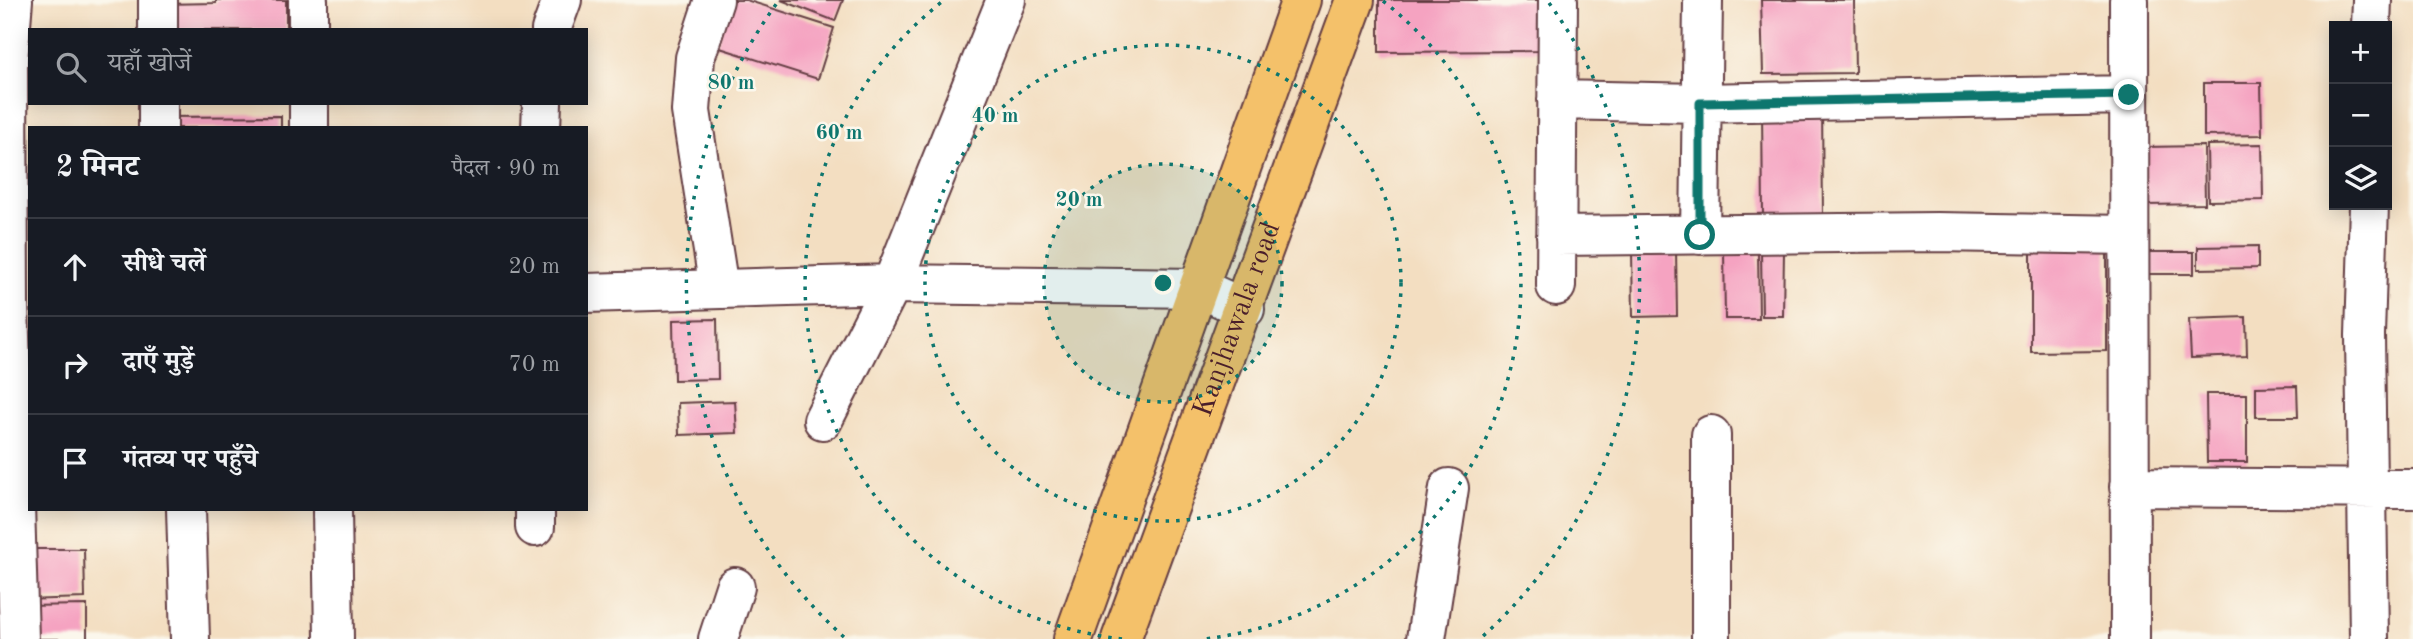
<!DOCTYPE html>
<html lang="hi">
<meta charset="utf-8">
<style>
:root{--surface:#171b24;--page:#242831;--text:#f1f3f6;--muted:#9ea1a6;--line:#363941}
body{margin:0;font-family:"Old Standard TT","Noto Serif Devanagari",serif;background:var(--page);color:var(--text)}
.controls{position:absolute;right:21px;top:21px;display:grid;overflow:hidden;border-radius:0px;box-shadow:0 4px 18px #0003}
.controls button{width:63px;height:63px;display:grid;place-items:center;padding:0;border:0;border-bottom:2px solid var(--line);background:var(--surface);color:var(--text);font:35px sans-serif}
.stop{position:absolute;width:21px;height:21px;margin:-16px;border:5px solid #0f766e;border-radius:50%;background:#fff}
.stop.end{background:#0f766e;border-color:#fff;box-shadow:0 2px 7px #0008}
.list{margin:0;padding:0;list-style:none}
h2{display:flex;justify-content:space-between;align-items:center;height:91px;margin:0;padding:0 28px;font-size:30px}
h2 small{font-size:23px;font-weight:400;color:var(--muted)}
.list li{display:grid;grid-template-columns:46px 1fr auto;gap:21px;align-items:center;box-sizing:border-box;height:98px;padding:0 28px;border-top:2px solid var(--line)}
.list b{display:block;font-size:26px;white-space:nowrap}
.list em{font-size:23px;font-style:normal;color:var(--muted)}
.icon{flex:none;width:38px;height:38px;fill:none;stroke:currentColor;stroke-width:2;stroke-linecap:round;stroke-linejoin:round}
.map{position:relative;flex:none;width:2413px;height:639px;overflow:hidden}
.search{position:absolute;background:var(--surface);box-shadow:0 4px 18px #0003;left:28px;top:28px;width:560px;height:77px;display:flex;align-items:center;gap:18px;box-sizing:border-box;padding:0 24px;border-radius:0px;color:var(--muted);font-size:26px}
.panel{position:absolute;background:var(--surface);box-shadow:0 4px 18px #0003;left:28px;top:126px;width:560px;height:385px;border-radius:0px}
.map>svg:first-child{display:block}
</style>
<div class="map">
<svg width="2413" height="639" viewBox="0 0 2413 639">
<rect width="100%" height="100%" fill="#fbf7ec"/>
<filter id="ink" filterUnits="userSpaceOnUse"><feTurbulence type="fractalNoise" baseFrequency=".0143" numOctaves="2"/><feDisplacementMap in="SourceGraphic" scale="14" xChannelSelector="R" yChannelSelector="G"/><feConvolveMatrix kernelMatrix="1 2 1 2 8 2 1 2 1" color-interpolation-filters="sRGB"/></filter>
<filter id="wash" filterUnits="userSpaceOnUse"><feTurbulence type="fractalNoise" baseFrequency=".00686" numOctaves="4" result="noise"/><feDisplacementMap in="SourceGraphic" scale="28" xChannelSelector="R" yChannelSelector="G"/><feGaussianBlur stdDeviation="1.57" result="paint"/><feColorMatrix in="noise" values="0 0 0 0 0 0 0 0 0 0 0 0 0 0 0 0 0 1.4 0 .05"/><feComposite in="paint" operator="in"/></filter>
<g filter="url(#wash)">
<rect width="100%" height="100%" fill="#f3dec1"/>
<g id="blocks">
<path fill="#f5a3c1" d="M216 0H286V30H163V4L216 3Z
M732 0H746L834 28 818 79 717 47Z
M781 0H843L835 21Z
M1379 0H1539L1540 51 1379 52Z
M1761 0H1854L1855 73 1763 74Z
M2204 83H2261L2262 135 2204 136Z
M1822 104 1823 219H1763L1762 105Z
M281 116V128H162V117Z
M2262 144 2263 200 2208 201 2207 145Z
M2204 146 2205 204 2145 205 2144 147Z
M2107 243V351L2031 352V244Z
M2258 246V268L2198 269V247Z
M1632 249H1676L1677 316 1633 317Z
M1724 250H1758L1759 319H1725Z
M1761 250H1784L1783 316H1762Z
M2140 252H2194V274H2141Z
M2246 317 2247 356 2191 358 2189 319Z
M717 319 718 379 674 380 673 320Z
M2297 386 2298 417H2256V387Z
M2206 394H2247V462H2207Z
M735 401 737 433 679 435 678 403Z
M22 549H84L85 598 23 600Z
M87 605V639H23V606Z"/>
</g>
</g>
<g filter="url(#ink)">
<use href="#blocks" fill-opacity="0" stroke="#633c42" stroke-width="2"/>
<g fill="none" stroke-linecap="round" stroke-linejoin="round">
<defs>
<path id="minor" d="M13 0 8 61 9 303 19 639
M308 0V30
M714 0 695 58 691 111 719 289
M2129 0 2130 639
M2371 26 2372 0
M158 30V0
M551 30 562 0
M1557 100 1700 103 2128 95
M309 103V128
M158 128V103
M541 128 542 103
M2369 205 2365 335 2369 639
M1700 235 1703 0
M1556 236 1937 232 2128 235
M1556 286 1558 0
M586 293 892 284 1199 288 1245 309
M823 420 892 284 1006 0
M2129 487 2413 489
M186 509 190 639
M332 509 334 639
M535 509V527
M718 639 735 587
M1426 639 1449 488
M1711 639V435"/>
<g id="major">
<path d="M1073 639 1301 0"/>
<path id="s1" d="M1121 639 1355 0"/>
</g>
</defs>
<use href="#minor" stroke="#633c42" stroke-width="42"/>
<use href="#major" stroke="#633c42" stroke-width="42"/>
<use href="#minor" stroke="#fff" stroke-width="38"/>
<use href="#major" stroke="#f4c16a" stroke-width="38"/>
</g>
</g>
<g fill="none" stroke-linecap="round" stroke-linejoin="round" filter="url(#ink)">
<path stroke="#0f766e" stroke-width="9" d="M1700 235V103L2129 95"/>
</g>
<circle cx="1163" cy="283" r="119" fill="#0f766e" fill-opacity=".12"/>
<g fill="none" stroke="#0f766e" stroke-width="3.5" stroke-dasharray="3.5 7">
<circle cx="1163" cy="283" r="119"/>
<circle cx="1163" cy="283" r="238"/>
<path d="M1122 639A358 358 0 0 1 943 1M1383 1A358 358 0 0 1 1204 639"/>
<path d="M844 637A477 477 0 0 1 777 3M1549 3A477 477 0 0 1 1482 637"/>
</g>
<g text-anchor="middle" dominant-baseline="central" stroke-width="5" stroke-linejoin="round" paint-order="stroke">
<g font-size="28" fill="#4a1f2b" stroke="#fbf7ec">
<text stroke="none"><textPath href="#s1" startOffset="340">Kanjhawala road</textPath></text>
</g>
</g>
<circle cx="1163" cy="283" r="10" fill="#0f766e" stroke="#fbf7ec" stroke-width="3.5"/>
<g font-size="21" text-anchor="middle" font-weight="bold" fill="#0f766e" stroke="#fbf7ec" stroke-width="5" stroke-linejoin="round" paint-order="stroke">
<text x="731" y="89">80 m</text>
<text x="995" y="122">40 m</text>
<text x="839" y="139">60 m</text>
<text x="1079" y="206">20 m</text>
</g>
</svg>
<div class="controls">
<button>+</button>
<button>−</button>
<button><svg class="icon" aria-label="layers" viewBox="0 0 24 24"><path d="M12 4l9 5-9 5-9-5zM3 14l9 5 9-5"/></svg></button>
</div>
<div class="stop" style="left:1700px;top:235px"></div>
<div class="stop end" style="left:2129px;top:95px"></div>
<div class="search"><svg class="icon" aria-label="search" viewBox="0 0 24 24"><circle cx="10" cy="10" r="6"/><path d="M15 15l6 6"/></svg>यहाँ खोजें</div>
<section class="panel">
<h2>2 मिनट<small>पैदल · 90 m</small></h2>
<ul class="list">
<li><svg class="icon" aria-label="ahead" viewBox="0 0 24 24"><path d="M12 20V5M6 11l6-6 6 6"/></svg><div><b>सीधे चलें</b></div><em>20 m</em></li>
<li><svg class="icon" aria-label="right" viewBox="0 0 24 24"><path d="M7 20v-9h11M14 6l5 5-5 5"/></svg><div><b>दाएँ मुड़ें</b></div><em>70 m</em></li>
<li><svg class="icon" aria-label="arrive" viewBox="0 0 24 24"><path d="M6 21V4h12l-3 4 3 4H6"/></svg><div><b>गंतव्य पर पहुँचे</b></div></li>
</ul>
</section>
</div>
